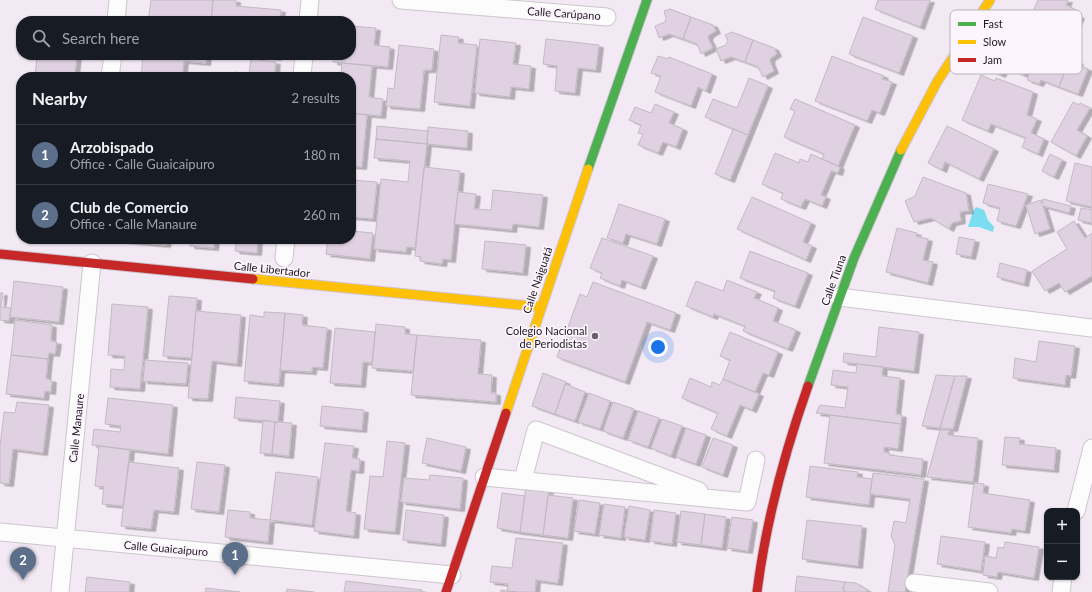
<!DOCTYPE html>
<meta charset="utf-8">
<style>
:root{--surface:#171b24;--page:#242831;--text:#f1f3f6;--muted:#9ea1a6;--line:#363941;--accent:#d93025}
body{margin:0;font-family:Lato,sans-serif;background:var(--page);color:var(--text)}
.controls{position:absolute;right:12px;bottom:12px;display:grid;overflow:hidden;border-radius:8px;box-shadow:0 1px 3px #0004}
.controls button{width:36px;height:36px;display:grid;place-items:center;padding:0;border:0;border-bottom:1px solid var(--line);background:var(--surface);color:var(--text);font:20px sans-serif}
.you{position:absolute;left:658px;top:347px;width:14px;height:14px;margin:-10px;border:3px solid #fff;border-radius:50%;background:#1a73e8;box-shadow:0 0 0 6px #1a73e833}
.badge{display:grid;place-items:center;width:26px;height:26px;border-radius:50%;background:var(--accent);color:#fff;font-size:13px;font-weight:700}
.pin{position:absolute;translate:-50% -33px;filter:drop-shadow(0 1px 2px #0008)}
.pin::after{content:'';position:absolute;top:21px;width:14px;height:12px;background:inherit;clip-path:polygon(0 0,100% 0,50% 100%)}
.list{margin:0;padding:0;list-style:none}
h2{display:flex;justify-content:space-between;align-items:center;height:52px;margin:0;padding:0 16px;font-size:17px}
h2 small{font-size:13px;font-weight:400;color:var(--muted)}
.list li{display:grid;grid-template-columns:26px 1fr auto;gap:12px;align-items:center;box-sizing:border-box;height:60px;padding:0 16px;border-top:1px solid var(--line)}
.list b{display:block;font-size:15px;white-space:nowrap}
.list p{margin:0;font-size:13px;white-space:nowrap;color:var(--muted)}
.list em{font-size:13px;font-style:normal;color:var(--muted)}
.icon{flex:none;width:22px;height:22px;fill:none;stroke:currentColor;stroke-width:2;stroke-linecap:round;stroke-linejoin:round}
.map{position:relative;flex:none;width:1092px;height:592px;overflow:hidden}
.search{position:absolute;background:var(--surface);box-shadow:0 1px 3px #0004;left:16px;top:16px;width:340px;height:44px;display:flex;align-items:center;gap:10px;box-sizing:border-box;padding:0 14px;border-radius:16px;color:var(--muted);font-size:15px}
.panel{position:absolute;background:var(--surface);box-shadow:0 1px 3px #0004;left:16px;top:72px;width:340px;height:172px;border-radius:16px}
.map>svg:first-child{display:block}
</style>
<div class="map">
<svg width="1092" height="592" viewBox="0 0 1092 592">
<defs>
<filter id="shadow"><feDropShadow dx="4.5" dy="2.5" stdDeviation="0" flood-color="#0004"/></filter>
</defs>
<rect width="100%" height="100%" fill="#f3e9f4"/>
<path fill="#7bdef0" d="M976 207 984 210 988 220 994 227 993 232 979 227H968L973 211Z"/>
<path fill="#dfd1e1" stroke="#c2bac3" filter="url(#shadow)" d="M151 0H213L211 21H148Z
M213 0H236V6L281 10 280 21H211Z
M878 0H930L920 27 875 9Z
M1038 0H1068L1066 5 1074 9 1073 13 1080 16 1072 36 1030 18Z
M670 9 691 17 683 39 669 34 659 38 655 26 665 22 666 18 664 11Z
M691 17 713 25 716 31 709 35 708 38 713 48 701 54 697 44 683 39Z
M863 17 913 36 899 73 849 54Z
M41 18 65 21H41Z
M351 26 376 28 374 45 390 47 388 67 333 62 334 55H351Z
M732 32 753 40 745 62 731 57 721 61 716 49 726 45 728 41 725 35Z
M995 34 1005 38 1006 35 1016 39 1001 75 982 67Z
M441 35 459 37 458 43 477 45 470 106 434 102Z
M480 39 516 43 513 64 531 66 529 89 511 87 510 97 475 93Z
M546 39 599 45 596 70 578 68 575 93 555 91 557 66 543 64Z
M1016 39 1025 42 1024 45 1034 49 1024 75 1004 67Z
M753 40 774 48 777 54 771 58 770 61 774 71 763 77 758 67 745 62Z
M399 45 434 49 432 70H424L420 109 386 106 388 88 394 89Z
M1039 49 1059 58 1060 55 1070 58 1059 87 1041 80 1039 84 1027 80Z
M37 55H77L75 74 65 73V77H35Z
M143 55H207L206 63 184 61 182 77H141Z
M250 55H277V58Z
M658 56 668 59 669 57 712 74 706 91 698 87 691 106 655 92 661 76 651 73Z
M832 56 884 76 882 79 892 82 880 113 872 110 867 121 815 101Z
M1070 58 1079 62 1078 65 1088 69 1078 94 1059 87Z
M251 59 276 62 274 77H234V72L249 74Z
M342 63 372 66 369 97 383 99 381 116 351 113V77H331V74L341 75Z
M981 75 995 81 996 78 1033 92 1027 115 1037 119 1031 133 1044 139 1038 154 1022 147 1026 138 991 124 988 131 962 120Z
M749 78 768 86 748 135 705 117 713 99 737 108Z
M795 99 855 125 838 166 822 159 824 154 784 137 795 111 790 109Z
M1073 102 1079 105 1080 103 1090 108 1077 130 1087 136 1076 156 1051 142Z
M655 104 674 112 669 123 683 129 676 147 663 142 658 153 638 145 643 134 638 133 641 125 629 120 635 107 651 113Z
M21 109V133L19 132Z
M351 113 367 115 362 167 351 166Z
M377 126 428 131 427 144 376 139Z
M947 126 994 149 979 179 945 162 942 170 928 163Z
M428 127 468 131 467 148 427 144Z
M733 129 748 135 730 180 715 174Z
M376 139 427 144 415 248 407 247 406 252 374 249 381 179 408 182 410 161 374 158Z
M775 153 799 163 800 159 808 162 811 154 840 167 838 173 831 171 821 195 826 197 822 206 805 199 801 207 781 199 783 193 762 184Z
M1050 154 1062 160 1054 177 1042 171Z
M1075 163 1092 167V207L1066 201Z
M424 167 460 171 451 260 443 259 442 264 420 261 421 257 415 256Z
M923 177 966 193 969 211 960 212 961 221 952 223 949 229 931 218 914 222 905 201 915 196Z
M351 180 377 182 373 219 351 217Z
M988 184 1028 194 1016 226 997 221 1000 208 983 203Z
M493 190 543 195 539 227 513 224 512 230 454 224 458 192 476 194 474 209 491 210Z
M752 197 811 223 803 242 812 246 806 260 737 229Z
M1043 199 1071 206 1069 213 1043 206 1050 229 1035 234 1026 205 1041 200 1042 204Z
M619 204 665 219 657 244 626 234 623 243 607 238Z
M1081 208 1092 210V223L1078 220Z
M1074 221 1085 238 1092 233V276L1065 292 1059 283 1045 291 1032 271 1067 249 1057 232Z
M897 228 917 233 916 236 928 239 923 260 933 262 928 283 886 272Z
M351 231 373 233 370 259 326 254 328 239H351Z
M959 237 975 240 971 257 956 254Z
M602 238 653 256 641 287 622 280 620 286 600 278 602 273 590 268Z
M124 239H167L166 245 124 241Z
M190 239H215L214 248 190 246Z
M237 239H258L257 253 235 251Z
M485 241 526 245 523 273 482 269Z
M750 251 808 273 795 306 773 298 775 291 740 278Z
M1000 263 1027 270 1024 284 997 277Z
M727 280 757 292 754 298 778 308 773 321 796 330 788 349 743 331 745 326 714 314 713 317 686 306 696 281 723 291Z
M14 281 63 287 59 322 10 317Z
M593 282 676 313 670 330 647 322 625 382 557 357 580 294 587 297Z
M0 293H3L1 307 11 308 9 321 0 320Z
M169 296 197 298 192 358 163 356Z
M112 304 148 307 140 389 110 387 111 369 124 370 125 356 108 355Z
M196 311 241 315 237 364 212 361 208 399 188 398Z
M264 312 285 313 279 384 244 381 250 315 264 317Z
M285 313 303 315 302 325 327 328 323 368 312 367V372L280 370Z
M15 320 52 325 51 341 57 342 55 354 49 353 48 359 11 355Z
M376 324 405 327V334L417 335 413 371 372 368Z
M879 327 919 332 914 371 843 362 844 353 876 357Z
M335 328 375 332 372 363 363 362 361 385 330 383Z
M730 332 778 352 769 375 763 373 755 392 723 379 730 360 720 356Z
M417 335 481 340 478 374 492 375 491 393H496V402L411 395Z
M1039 341 1075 346 1071 376 1066 375 1065 385 1013 378 1015 358 1036 362Z
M11 355 48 359 46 379 52 380 51 392 45 391 44 398 6 394Z
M145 360 188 363 186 384 143 381Z
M857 364 883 367 882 376 900 378 896 414 902 415 901 424 816 413 820 405 845 408 848 387 831 385 833 370 856 373Z
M543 373 566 382 555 414 532 406Z
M936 375 955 376 940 428 922 426Z
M955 376H967L953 429 940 428Z
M690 378 711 387 712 382 720 385 723 379 759 394 752 410 740 405 727 436 711 429 718 413 682 398Z
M565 384 585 392 575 421 555 414Z
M589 393 610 401 600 429 578 422Z
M236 397 280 401 278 422 234 418Z
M108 398 173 405 168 454 92 445 94 429 120 432 121 426 105 424Z
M17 402 49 405 43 453 13 449 9 484 0 483V446L4 412 15 413Z
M613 402 634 409 623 438 603 431Z
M322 406 364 410 362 430 320 426Z
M638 411 659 418 648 447 628 440Z
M830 415 901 424 898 449 884 447V452L890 453 889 455 923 459 921 475 824 463Z
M662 419 682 426 671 456 651 448Z
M263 420 275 422 272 454 260 453Z
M275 422 292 423 289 456 272 454Z
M686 428 706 435 696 464 676 457Z
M940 430H949L948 435 978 438 973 482 927 477Z
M1005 437 1020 438 1019 444 1056 448 1054 470 1002 465Z
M427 438 466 447 461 471 422 463Z
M713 438 733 445 723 475 702 467Z
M387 441 405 443 395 532 364 529 370 476 383 477Z
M325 443 354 446 352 458 360 459 359 471 351 470 346 511 356 513 354 536 314 531Z
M99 446 130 450 123 506 102 504 104 487 95 486Z
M129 462 179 468 174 512 154 510 151 529 121 526Z
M197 462 225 465 219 512 191 509Z
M810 466 858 472 857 477 872 479 869 505 806 497Z
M276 472 318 477 312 525 270 520Z
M873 473 924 479 905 592H888L895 545 891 536 894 521 906 523 910 499 870 494Z
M430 475 463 478 460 509 401 502 404 478 429 480Z
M974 483 984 484 983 493 1030 500 1025 531 1012 529 1011 533 968 527Z
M526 486 549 489 543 535 520 532Z
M502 493 525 496 520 532 497 528Z
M548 495 573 498 568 538 543 535Z
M579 500 600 503 595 534 574 531Z
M604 504 625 507 621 538 599 535Z
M629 506 650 510 645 540 624 537Z
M228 510 250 512V518L270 520 268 542 225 537Z
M406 510 444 515 441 544 403 540Z
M654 510 676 513 672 544 650 541Z
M681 511 705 514 701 545 677 542Z
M705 514 726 517 722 548 701 545Z
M732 517 753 520 748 551 727 548Z
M807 520 862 526 858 566 802 559Z
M941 536 985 542 981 571 937 564Z
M516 538 563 543 558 583 536 580 535 592H517L507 591 508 584 490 582 492 566 512 568Z
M1005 542 1039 547 1034 578 998 572 997 577 983 575 985 556 996 558 998 547 1004 548Z
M797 576 845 582 843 590 846 592H795Z
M87 577 130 582 129 592H85Z
M346 581 422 590V592H344Z
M845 582 856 583 867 590V592H846L843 590Z
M206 588 240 592H205Z
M287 589 314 592H286Z
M501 590 507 591 517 592H501Z"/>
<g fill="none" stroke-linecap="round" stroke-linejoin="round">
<defs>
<path id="street" d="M401 0 607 17
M116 21 118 0
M308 21 310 0
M110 77 113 55
M302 77 304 55
M284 258 286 239
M839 297 1092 328
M484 477 747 502 756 460
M523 480 536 430 699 491
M1076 511 1092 448
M0 532 452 575
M914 583 989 592
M60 592 92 263
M1061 592 1063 577"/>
<path id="fast" d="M588 169 647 0
M808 386 854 258 901 150"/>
<path id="slow" d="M901 150 937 82 990 0
M253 279 541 307
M506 413 588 169"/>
<path id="jam" d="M0 254 253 279
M446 592 506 413
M757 592C766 521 784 454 808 386"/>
</defs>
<use href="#street" stroke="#ccc5cd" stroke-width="19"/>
<use href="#fast" stroke="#ccc5cd" stroke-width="11"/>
<use href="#slow" stroke="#ccc5cd" stroke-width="11"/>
<use href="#jam" stroke="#ccc5cd" stroke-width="11"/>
<use href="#street" stroke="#fdfcfd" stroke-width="17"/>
<use href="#fast" stroke="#4caf50" stroke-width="9"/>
<use href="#slow" stroke="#ffc107" stroke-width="9"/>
<use href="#jam" stroke="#c62828" stroke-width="9"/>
</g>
<circle fill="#69616a" stroke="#fdf5fe" stroke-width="1.5" cx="595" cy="336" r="4"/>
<g text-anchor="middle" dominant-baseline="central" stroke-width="3.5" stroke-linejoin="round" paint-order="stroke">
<g font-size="11" fill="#1f1820" stroke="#fdf5fe">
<text transform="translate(564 13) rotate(4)">Calle Carúpano</text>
<text transform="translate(272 269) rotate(6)">Calle Libertador</text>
<text transform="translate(537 280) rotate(-71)">Calle Naiguatá</text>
<text transform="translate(833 280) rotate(-70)">Calle Tiuna</text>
<text transform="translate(76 428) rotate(-84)">Calle Manaure</text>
<text transform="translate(166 548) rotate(5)">Calle Guaicaipuro</text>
</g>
<g font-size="11" fill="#1f1820" stroke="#fdf5fe" text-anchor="end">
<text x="587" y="330">Colegio Nacional<tspan x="587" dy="13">de Periodistas</tspan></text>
</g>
</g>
<rect x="950" y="10" width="132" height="64" rx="6" fill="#fdf5fe" stroke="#bab3bb" stroke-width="1"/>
<rect x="958" y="22" width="18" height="4" fill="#4caf50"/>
<rect x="958" y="40" width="18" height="4" fill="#ffc107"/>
<rect x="958" y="58" width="18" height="4" fill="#c62828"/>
<g font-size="11" fill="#1f1820">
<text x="983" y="28">Fast</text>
<text x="983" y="46">Slow</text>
<text x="983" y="64">Jam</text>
</g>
</svg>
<div class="controls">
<button>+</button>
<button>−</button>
</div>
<div class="you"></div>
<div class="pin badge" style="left:235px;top:575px;background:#5c6f8a">1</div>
<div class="pin badge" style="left:23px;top:580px;background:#5c6f8a">2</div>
<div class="search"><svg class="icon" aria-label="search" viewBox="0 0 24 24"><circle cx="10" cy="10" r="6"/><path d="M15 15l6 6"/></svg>Search here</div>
<section class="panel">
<h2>Nearby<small>2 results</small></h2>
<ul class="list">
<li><span class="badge" style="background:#5c6f8a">1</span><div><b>Arzobispado</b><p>Office · Calle Guaicaipuro</p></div><em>180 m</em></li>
<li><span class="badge" style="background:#5c6f8a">2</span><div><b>Club de Comercio</b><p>Office · Calle Manaure</p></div><em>260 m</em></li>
</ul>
</section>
</div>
